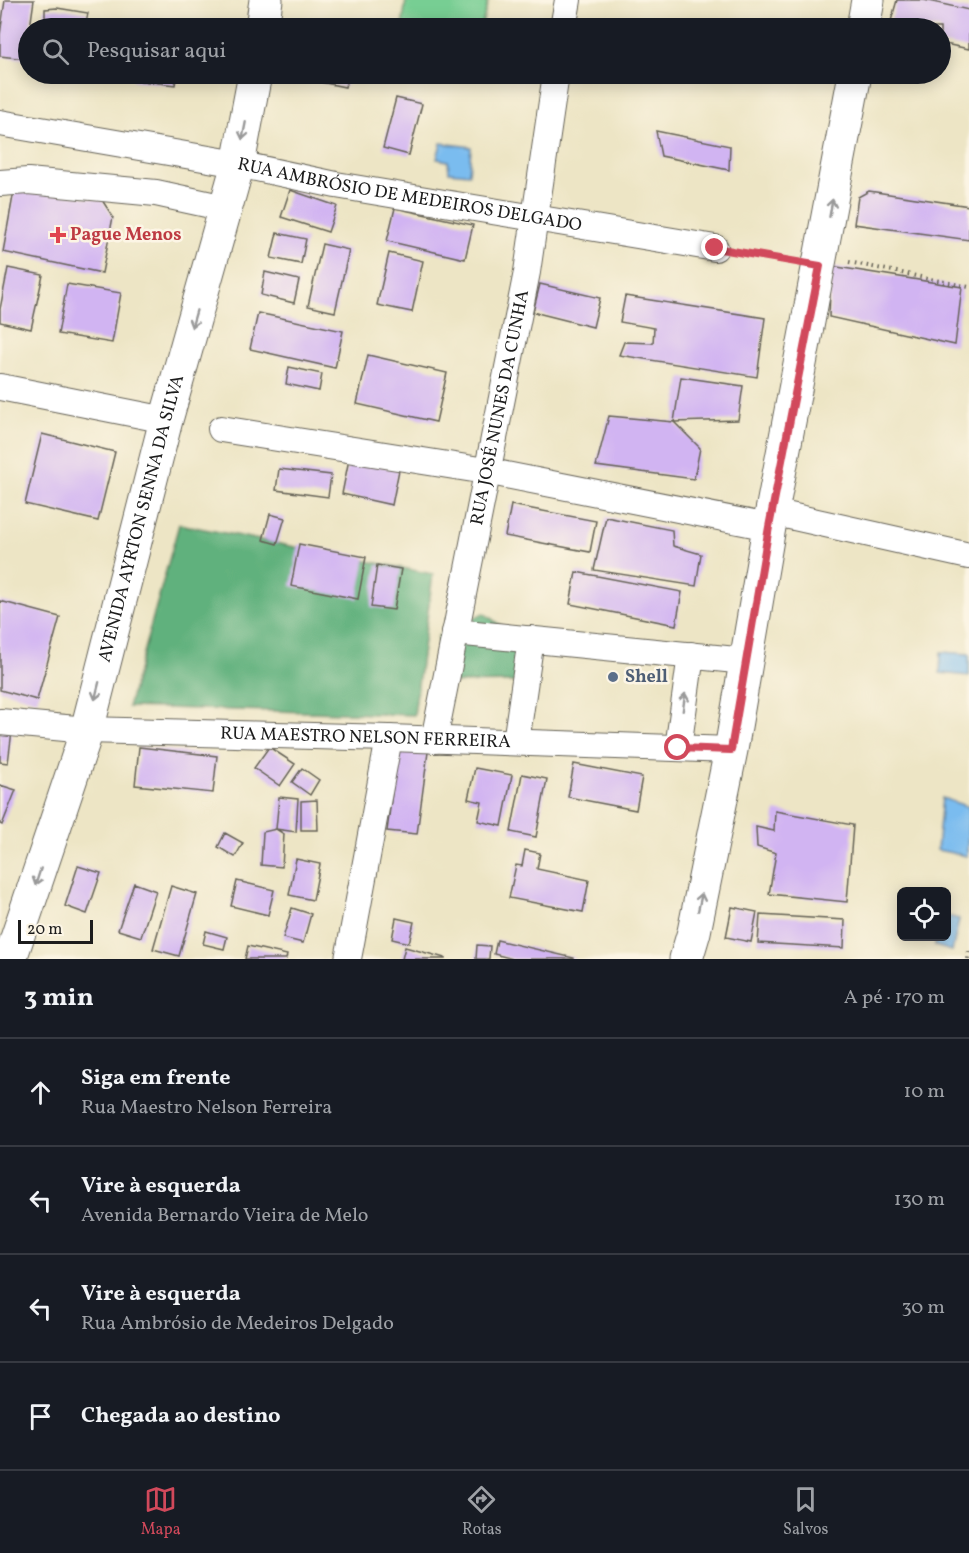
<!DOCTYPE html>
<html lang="pt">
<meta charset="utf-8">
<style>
:root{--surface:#171b24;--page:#242831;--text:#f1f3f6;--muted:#9ea1a6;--line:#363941;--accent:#d1495b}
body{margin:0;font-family:Vollkorn,serif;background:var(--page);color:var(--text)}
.controls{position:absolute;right:18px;bottom:18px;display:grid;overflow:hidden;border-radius:9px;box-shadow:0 3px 15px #0003}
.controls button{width:54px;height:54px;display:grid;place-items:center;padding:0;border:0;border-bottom:2px solid var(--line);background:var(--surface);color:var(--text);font:30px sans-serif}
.scale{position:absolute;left:18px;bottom:15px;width:75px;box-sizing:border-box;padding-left:6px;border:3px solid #1c1c1c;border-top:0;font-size:16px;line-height:21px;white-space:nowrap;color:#1c1c1c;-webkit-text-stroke:4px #fcf5e5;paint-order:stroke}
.stop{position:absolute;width:18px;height:18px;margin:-14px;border:4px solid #d1495b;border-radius:50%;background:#fff}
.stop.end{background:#d1495b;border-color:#fff;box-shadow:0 2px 6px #0008}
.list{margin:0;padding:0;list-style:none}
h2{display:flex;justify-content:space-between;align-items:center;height:78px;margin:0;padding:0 24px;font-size:26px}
h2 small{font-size:20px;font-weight:400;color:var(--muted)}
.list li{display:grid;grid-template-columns:39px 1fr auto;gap:18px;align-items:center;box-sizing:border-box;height:108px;padding:0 24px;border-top:2px solid var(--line)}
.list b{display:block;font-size:22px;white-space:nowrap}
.list p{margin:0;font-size:20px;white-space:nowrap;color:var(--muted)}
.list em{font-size:20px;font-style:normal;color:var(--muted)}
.icon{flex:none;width:33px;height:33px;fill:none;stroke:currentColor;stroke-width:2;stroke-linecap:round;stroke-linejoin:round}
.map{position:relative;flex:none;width:969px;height:959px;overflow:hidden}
.search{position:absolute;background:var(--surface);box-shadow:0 3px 15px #0003;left:18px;right:18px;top:18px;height:66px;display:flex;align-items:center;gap:15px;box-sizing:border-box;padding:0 21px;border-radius:33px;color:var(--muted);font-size:22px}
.sheet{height:510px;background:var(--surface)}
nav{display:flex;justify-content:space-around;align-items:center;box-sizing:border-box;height:84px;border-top:2px solid var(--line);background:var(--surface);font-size:16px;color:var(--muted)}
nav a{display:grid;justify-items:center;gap:3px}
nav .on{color:var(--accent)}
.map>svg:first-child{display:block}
</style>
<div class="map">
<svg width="969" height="959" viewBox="0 0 969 959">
<rect width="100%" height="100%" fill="#fcf5e5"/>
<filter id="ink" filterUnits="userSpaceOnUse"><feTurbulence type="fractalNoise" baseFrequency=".0167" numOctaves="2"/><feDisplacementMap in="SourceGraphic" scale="12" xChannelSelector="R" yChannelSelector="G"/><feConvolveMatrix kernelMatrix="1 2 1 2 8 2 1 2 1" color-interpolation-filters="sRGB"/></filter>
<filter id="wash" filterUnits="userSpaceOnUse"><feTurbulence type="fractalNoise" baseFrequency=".008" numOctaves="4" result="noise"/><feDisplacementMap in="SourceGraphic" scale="24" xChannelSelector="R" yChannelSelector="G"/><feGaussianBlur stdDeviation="1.35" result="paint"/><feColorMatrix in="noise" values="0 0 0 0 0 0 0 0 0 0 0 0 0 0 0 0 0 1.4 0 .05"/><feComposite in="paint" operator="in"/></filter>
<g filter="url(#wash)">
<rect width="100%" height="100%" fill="#ede5c5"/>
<path fill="#77ce93" stroke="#4a7558" stroke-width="1.5" d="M406 0H478L488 2 481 28H402Z"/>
<path fill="#61b17d" stroke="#3e664c" stroke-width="1.5" d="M179 524 433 574 414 715 128 707Z
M484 613 508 631 532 682 439 683 438 636Z"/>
<path fill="#7abcef" stroke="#4b6c86" stroke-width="1.5" d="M441 143 471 147 469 174 449 172 448 161 437 159Z
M941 652 969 654V676L940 673Z
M942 798 969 807 967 856 937 850Z
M947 916 959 919 952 951 935 946V937L946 936Z"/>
<g id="blocks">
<path fill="#d1b4f2" d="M5 0H34L30 28H28L26 59 0 56V35Z
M897 0H924L969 10V49L940 43V28H889Z
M57 8 88 13 85 28H59L60 24H45V9Z
M330 20 357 25V28H328Z
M134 74H177L175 85 133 80Z
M316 74H348L345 87 315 81Z
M396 98 422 104 409 155 383 148Z
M656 131 730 146 729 170 661 156Z
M15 185 102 200 113 217 102 273 3 252Z
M290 190 337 206 328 232 281 217Z
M869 191 969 206V240L854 224 858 197Z
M395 208 473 225 465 259 387 241Z
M277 233 306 239 301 264 271 258Z
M322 244 349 250 335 312 308 306Z
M389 253 423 261 412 312 377 305Z
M831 266 962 287 955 345 829 317Z
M8 268 43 275 31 329 0 322V309Z
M265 272 299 280 294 303 261 295Z
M67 284 121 293 112 343 58 334Z
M540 284 600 298 593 327 533 312Z
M625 296 765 318 757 377 619 355 624 342 653 343 654 328 620 322Z
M258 313 343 331 335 368 250 349Z
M368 355 447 373 436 422 357 404Z
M289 367 322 374 319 391 286 384Z
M681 377 743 386 738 420 674 422Z
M609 416 674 422 700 448 694 479 596 466Z
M42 434 115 452 98 521 25 504Z
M349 459 399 470 392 505 342 494Z
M279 469 331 475 328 497 276 490Z
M511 505 596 521 590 552 505 536Z
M270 514 285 518 277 544 263 540Z
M606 517 672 530 673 546 701 554 696 586 594 570Z
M299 544 366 557 358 599 291 586Z
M377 565 401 569 394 610 371 607Z
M576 572 682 592 676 625 570 604Z
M0 601 60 617 37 700 0 690Z
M0 730 12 731 8 763 0 762Z
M139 747 217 756 213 793 135 785Z
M269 747 295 764 280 786 254 768Z
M398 748 428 752 417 834 387 831Z
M574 764 642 777 636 810 568 797Z
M302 768 319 780 310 795 292 782Z
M475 768 512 775 502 826 478 821 482 802 468 799Z
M522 774 547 779 536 837 511 832Z
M0 785 16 790 2 825 0 824Z
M279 797 298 799 296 832 276 829Z
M317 800 318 830H301V801Z
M775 811 853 825 847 902 769 894 776 853 757 847 756 827 774 831Z
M276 829 284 834 282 867 261 865 263 832Z
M225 833 243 843 235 857 218 847Z
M525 850 540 853 537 869 589 880 583 912 509 898 516 865 522 866Z
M296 859 320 864 313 900 289 895Z
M78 866 101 873 87 914 65 906Z
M237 881 274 890 268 915 231 906Z
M134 883 156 891 141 937 118 930Z
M171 886 197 894 179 956 153 949Z
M732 907 757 912 751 942 726 937Z
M292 908 311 914 303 943 283 938Z
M760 915 845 920 844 948 758 943Z
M396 918 414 922 409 943 392 939Z
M206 931 227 937 224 949 203 944Z
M497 940 574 958V959H513L494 954Z
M477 945 490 946 489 959H476Z
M248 946 287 955 286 959H245Z
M405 947 445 958V959H402Z"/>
</g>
</g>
<g filter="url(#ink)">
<use href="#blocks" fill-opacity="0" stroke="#656257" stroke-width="1.5"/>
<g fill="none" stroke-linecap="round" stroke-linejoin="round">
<defs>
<g id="minor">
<path d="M563 28 568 0"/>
<path id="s1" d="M0 123 238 164 336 185 715 248"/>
<path d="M0 183 28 181 156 193 225 208"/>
<path d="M0 387 166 420"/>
<path d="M221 429 486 471 769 527"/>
<path d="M772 512 969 556"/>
<path d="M455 632 746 661"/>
<path id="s2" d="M0 722 87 730 389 738 731 750"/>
<path id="s3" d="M434 740 527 272 556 74"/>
<path d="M516 742 531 639"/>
<path d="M678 748 691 655"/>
<path d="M348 959 389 738"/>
</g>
<g id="major">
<path d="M262 28 266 0"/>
<path d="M863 28 868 0"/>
<path id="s4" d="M10 959 87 730 166 420 238 164 255 74"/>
<path d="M686 959 694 932 731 750 769 527 855 74"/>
</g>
</defs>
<use href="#minor" stroke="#656257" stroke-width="28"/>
<use href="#major" stroke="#656257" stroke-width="35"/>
<path stroke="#656257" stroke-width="4" stroke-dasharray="1.5 4.5" stroke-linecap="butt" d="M739 252 791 261
M849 262 969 287
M968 959 969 951"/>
<use href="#minor" stroke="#fff" stroke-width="26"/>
<use href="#major" stroke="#fff" stroke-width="33"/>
</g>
<defs><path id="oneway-shaft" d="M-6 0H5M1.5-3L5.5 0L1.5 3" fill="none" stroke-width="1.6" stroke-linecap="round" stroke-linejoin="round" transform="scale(1.5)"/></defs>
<g stroke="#999">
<use href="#oneway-shaft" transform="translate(244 131) rotate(101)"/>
<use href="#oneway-shaft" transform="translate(831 208) rotate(-80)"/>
<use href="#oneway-shaft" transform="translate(194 319) rotate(106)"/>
<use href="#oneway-shaft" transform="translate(97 691) rotate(104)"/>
<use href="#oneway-shaft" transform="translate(684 702) rotate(-82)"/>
<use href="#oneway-shaft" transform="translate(38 877) rotate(108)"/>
<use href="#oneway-shaft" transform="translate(700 902) rotate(-78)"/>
</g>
</g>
<g fill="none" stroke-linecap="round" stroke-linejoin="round" filter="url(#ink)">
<path stroke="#d1495b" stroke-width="8" d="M678 748 731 750 769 527 820 266 715 248"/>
</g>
<path fill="#e0444e" stroke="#fcf5e5" stroke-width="2" d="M55 226h6v6h6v6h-6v6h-6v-6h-6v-6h6z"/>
<circle fill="#5c6f8a" stroke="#fcf5e5" stroke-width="2" cx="613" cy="677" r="6"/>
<g text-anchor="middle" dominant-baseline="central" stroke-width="5" stroke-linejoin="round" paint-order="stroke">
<g font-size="18" fill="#1c1c1c" stroke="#fcf5e5">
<text stroke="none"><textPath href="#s1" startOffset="416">RUA AMBRÓSIO DE MEDEIROS DELGADO</textPath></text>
<text stroke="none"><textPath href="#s3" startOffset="339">RUA JOSÉ NUNES DA CUNHA</textPath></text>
<text stroke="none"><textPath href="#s4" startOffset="460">AVENIDA AYRTON SENNA DA SILVA</textPath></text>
<text stroke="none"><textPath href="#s2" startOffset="366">RUA MAESTRO NELSON FERREIRA</textPath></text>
</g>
<g font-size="18" font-weight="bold" fill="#be3a42" stroke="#fcf5e5" text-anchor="start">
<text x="70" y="235">Pague Menos</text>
</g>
<g font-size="18" font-weight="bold" fill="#4e5e75" stroke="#fcf5e5" text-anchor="start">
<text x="625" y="677">Shell</text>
</g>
</g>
</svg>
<div class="controls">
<button><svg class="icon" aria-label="locate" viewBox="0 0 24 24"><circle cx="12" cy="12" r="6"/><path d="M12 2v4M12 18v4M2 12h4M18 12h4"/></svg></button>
</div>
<div class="scale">20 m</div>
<div class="stop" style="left:678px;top:748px"></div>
<div class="stop end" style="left:715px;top:248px"></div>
<div class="search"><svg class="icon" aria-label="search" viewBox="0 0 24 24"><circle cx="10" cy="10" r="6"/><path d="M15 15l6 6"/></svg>Pesquisar aqui</div>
</div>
<section class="sheet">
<h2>3 min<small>A pé · 170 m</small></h2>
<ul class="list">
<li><svg class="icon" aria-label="ahead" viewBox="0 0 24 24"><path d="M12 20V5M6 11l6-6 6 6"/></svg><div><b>Siga em frente</b><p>Rua Maestro Nelson Ferreira</p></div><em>10 m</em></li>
<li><svg class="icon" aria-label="left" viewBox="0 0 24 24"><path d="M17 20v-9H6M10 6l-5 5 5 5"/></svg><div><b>Vire à esquerda</b><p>Avenida Bernardo Vieira de Melo</p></div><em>130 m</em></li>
<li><svg class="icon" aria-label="left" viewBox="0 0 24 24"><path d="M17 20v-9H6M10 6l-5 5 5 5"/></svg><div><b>Vire à esquerda</b><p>Rua Ambrósio de Medeiros Delgado</p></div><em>30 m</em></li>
<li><svg class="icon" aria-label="arrive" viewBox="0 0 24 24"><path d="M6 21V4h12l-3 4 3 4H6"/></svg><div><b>Chegada ao destino</b></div></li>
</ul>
</section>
<nav>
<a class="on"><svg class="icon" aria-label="map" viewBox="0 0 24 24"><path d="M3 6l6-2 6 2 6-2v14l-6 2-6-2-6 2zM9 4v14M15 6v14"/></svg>Mapa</a>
<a><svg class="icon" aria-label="directions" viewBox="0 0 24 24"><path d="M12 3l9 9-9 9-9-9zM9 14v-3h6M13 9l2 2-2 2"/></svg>Rotas</a>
<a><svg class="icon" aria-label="saved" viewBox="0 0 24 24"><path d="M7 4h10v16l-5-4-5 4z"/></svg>Salvos</a>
</nav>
